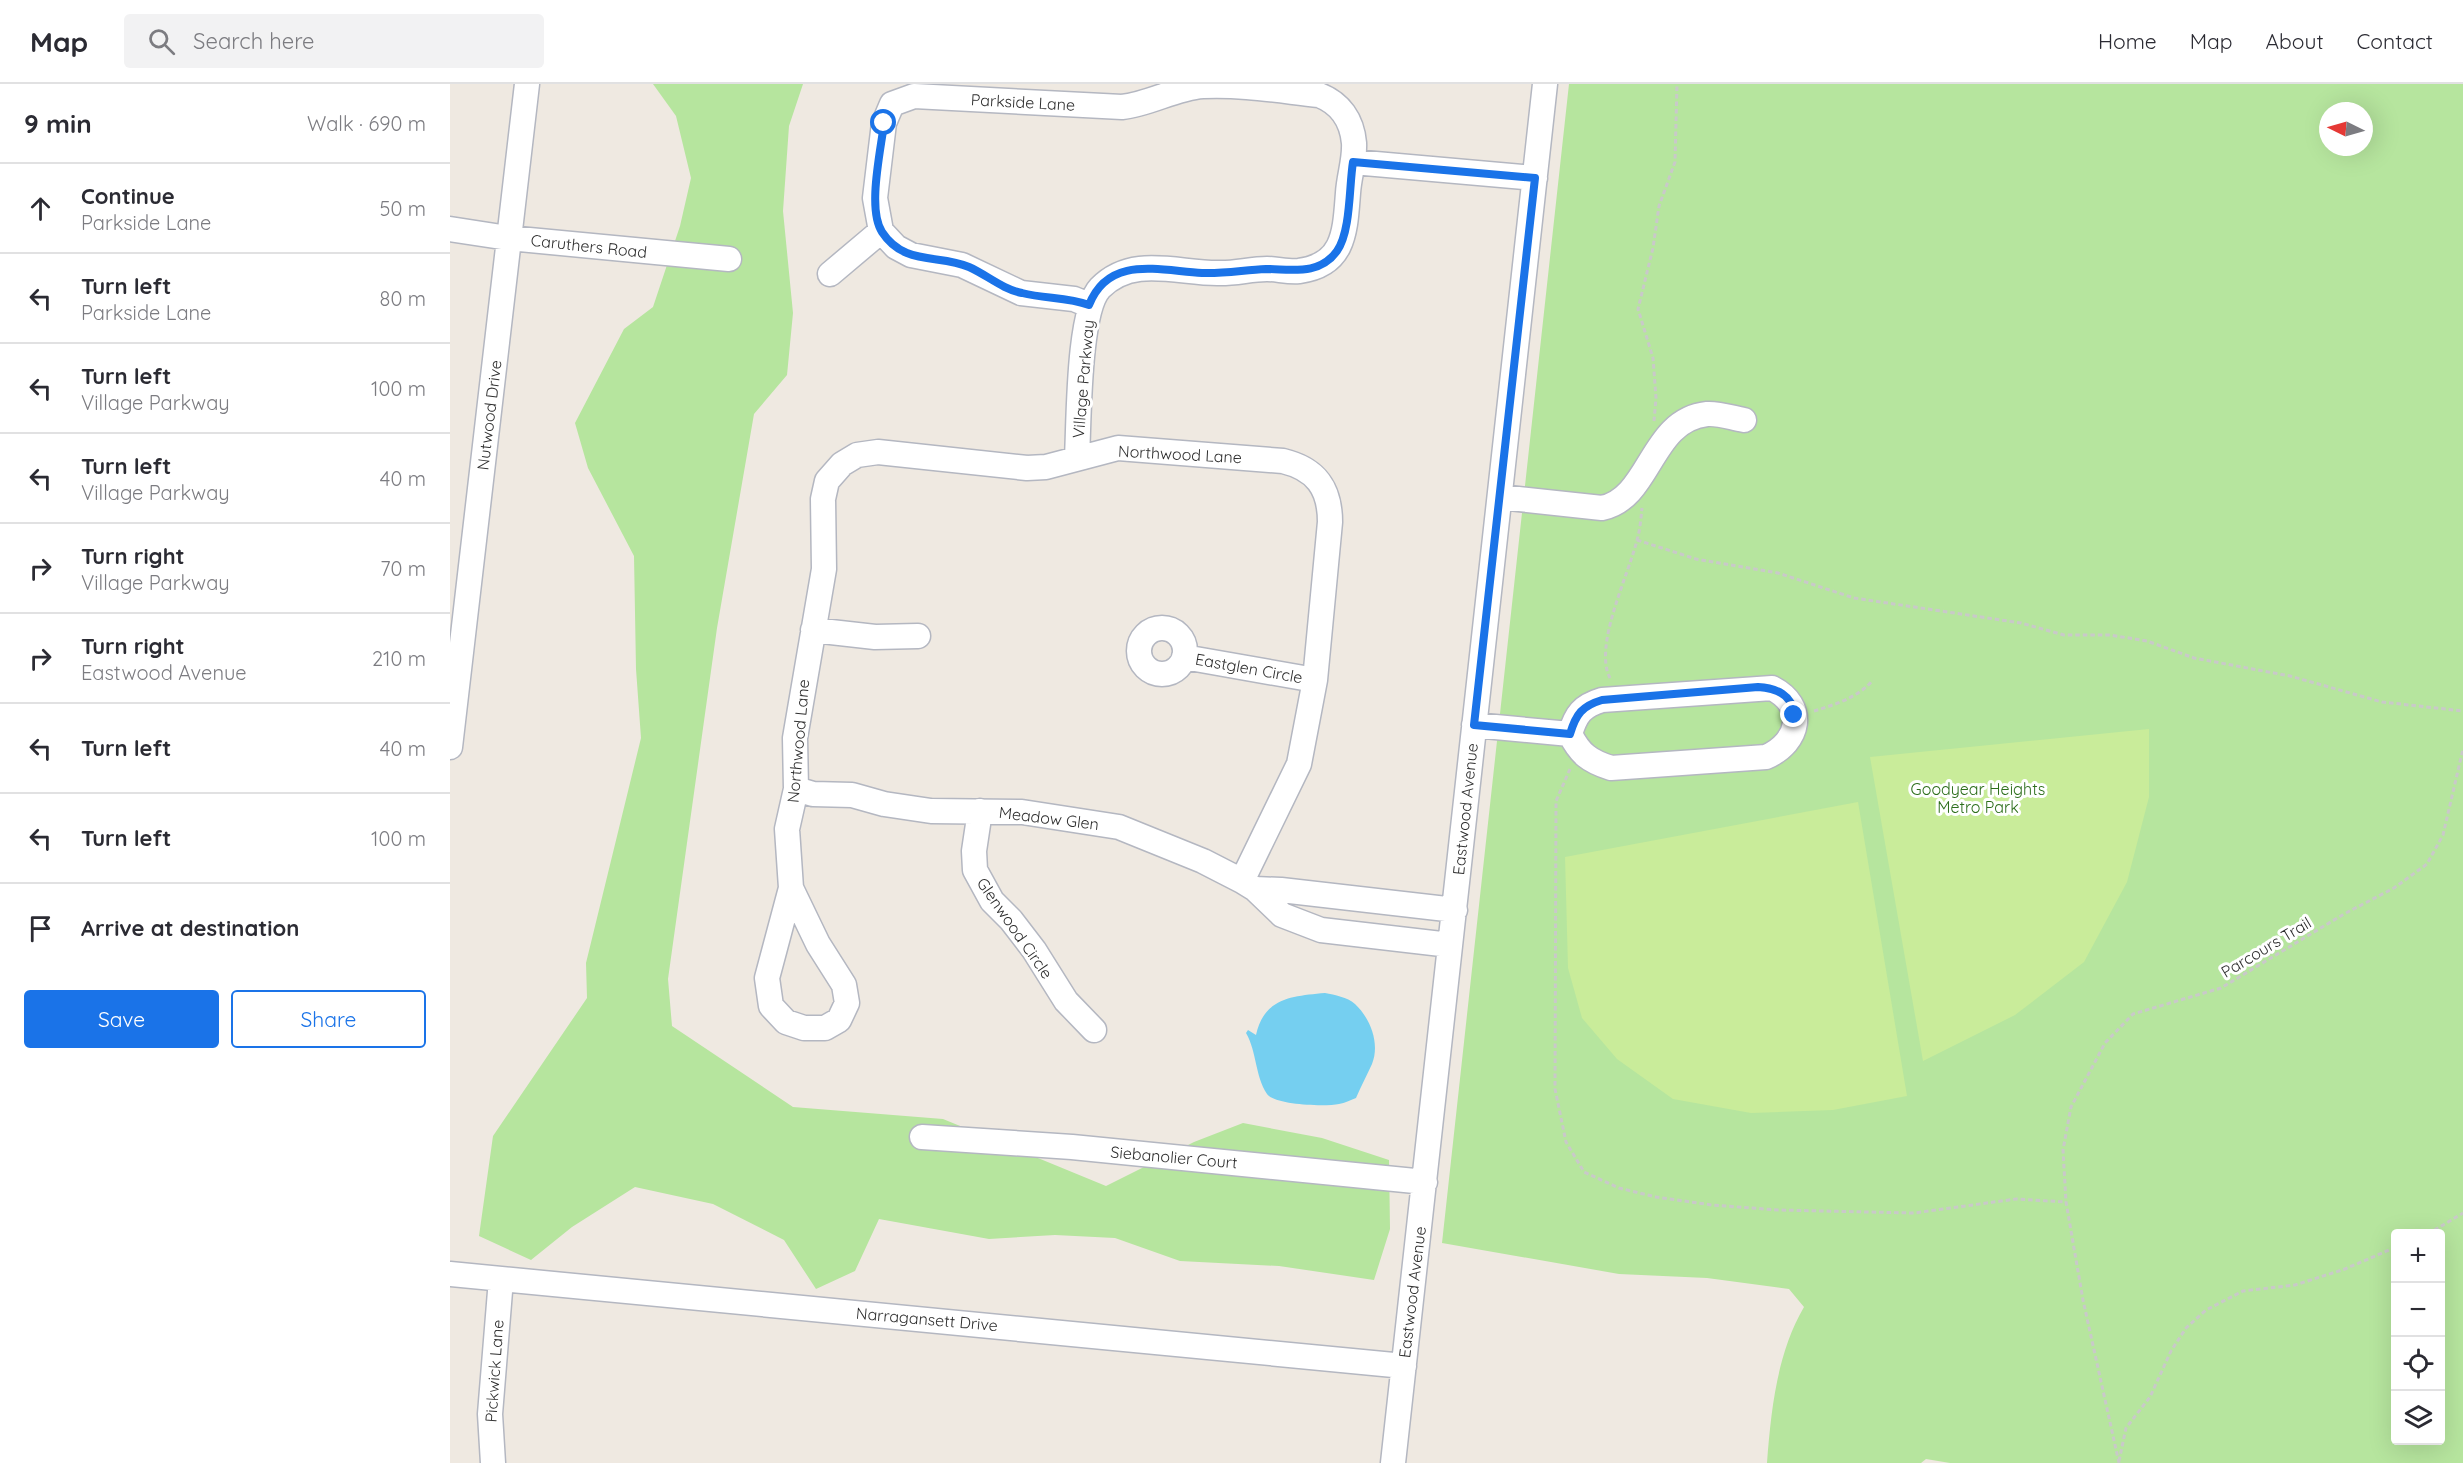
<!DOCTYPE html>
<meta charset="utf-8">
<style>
:root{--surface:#fff;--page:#f2f2f3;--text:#2b2b33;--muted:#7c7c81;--line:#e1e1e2;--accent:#1a73e8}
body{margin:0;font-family:Quicksand,sans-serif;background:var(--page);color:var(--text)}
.controls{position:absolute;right:18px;bottom:18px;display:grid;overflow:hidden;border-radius:6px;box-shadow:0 6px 24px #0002}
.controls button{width:54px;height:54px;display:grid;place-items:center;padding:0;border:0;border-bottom:2px solid var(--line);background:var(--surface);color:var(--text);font:30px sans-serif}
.compass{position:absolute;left:1869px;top:18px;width:54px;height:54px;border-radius:50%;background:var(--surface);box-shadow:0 6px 24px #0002;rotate:275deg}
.stop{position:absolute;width:18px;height:18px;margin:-14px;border:4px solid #1a73e8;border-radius:50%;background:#fff}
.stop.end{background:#1a73e8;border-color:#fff;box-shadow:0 2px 6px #0008}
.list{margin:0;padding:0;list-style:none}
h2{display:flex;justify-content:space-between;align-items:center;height:78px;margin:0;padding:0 24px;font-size:26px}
h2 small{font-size:20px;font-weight:400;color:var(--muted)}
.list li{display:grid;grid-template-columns:39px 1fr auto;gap:18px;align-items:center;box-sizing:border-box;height:90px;padding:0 24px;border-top:2px solid var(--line)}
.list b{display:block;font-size:22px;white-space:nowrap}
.list p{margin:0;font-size:20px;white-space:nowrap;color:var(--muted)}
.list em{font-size:20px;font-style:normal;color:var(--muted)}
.actions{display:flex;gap:12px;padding:18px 24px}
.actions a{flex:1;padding:14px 0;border:2px solid var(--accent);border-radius:6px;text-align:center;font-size:21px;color:var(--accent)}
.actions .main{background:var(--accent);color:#fff}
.icon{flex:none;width:33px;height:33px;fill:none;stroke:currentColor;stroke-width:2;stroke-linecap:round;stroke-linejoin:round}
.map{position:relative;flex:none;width:2013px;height:1379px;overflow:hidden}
header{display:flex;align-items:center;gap:36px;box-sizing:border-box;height:84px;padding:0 30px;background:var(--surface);border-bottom:2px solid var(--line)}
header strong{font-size:28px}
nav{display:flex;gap:33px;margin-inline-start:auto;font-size:21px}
.search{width:420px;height:54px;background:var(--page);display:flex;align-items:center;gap:15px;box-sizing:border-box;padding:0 21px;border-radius:6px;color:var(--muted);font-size:22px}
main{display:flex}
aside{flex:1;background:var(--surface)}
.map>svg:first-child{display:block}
</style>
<header>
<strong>Map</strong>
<div class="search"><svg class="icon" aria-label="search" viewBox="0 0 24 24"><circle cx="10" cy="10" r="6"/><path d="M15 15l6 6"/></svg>Search here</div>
<nav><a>Home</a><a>Map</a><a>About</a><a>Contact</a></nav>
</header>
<main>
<aside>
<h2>9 min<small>Walk · 690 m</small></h2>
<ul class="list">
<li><svg class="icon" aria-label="ahead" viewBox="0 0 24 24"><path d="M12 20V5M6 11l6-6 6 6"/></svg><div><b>Continue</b><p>Parkside Lane</p></div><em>50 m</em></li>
<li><svg class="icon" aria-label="left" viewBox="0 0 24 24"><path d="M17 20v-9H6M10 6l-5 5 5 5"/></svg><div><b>Turn left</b><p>Parkside Lane</p></div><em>80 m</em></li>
<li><svg class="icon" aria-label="left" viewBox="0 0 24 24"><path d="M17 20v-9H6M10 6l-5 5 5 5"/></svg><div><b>Turn left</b><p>Village Parkway</p></div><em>100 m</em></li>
<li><svg class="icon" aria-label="left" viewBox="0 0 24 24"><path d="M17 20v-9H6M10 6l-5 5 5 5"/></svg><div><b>Turn left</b><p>Village Parkway</p></div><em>40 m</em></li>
<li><svg class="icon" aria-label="right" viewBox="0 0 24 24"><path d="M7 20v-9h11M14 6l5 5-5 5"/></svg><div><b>Turn right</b><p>Village Parkway</p></div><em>70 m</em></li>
<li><svg class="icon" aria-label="right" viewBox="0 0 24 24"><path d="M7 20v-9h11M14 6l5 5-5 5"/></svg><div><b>Turn right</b><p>Eastwood Avenue</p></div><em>210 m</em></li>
<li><svg class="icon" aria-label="left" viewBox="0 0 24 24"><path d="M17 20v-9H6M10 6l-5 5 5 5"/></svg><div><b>Turn left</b></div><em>40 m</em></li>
<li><svg class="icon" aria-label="left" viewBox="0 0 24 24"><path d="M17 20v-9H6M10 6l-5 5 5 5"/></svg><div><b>Turn left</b></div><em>100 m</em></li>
<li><svg class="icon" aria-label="arrive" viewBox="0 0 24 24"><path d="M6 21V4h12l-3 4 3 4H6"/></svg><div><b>Arrive at destination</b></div></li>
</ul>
<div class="actions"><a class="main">Save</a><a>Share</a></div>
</aside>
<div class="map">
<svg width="2013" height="1379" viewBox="0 0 2013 1379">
<rect width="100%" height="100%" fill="#efe9e1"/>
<path fill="#b6e59e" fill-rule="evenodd" d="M203 0H353L339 42 333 127 343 229 337 291 304 330 267 544 218 895 222 942 343 1023 493 1035 656 1102 744 1058 793 1039 872 1054 939 1076 940 1145 924 1196 829 1182 730 1177 665 1154 605 1151 539 1155 429 1135 405 1187 366 1205 334 1156 263 1120 185 1103 122 1143 81 1176 29 1152 43 1052 137 914 136 879 191 654 186 585 184 472 138 384 125 339 174 245 203 223 230 142 241 94 226 32Z
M1119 0H2013V1379H1500L1476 1375 1471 1379H1317C1321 1326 1327 1269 1354 1223L1339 1205 1257 1194 1169 1190 992 1159ZM1878 27H1914V63H1878ZM1946 1150H1990V1356H1946Z"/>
<path fill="#c9ec9a" d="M1699 645V713L1677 798 1634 878 1565 931 1473 977 1420 673Z
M1408 718 1457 1012 1383 1026 1301 1029 1223 1015 1167 975 1132 934 1118 884 1115 773Z"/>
<path fill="#75cff0" d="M875 909C885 911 897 913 905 920 921 935 930 960 922 980 917 991 911 1002 906 1014 900 1016 895 1019 889 1020 875 1023 824 1021 817 1010 805 992 807 968 796 949L798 946 806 951C814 914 842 912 875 909Z"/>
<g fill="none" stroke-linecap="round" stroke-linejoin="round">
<defs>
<path id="minor" d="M903 78 1085 94
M0 145 58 154 279 175
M380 190 431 147
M627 373C629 338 628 227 650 204 682 171 727 189 767 189 784 190 800 185 817 185 827 185 838 188 849 187 895 181 895 147 898 109 899 92 905 76 904 59 902 36 890 19 869 11 831 7 791 0 753 2 725 4 700 20 672 23L464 12 442 20 434 39 425 114 431 147 446 163 461 171 512 181 571 209 624 215 639 221
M1050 413 1152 424C1201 414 1200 336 1257 330 1269 329 1282 334 1294 336
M689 567a23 23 0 1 1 46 0a23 23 0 1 1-46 0Z
M363 546 425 553 468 552
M734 573 865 596
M1024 641 1120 650C1130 670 1139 677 1161 684L1316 673C1350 658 1357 622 1322 604L1152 616C1132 622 1126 630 1120 650
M0 663 77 0
M346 705 363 710 402 711 434 720 481 727 572 728 669 743 753 777 792 797 805 805 832 831 871 846 1000 861
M530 727 524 767 525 786 542 817 561 836 584 866 616 917 644 946
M341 804 368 860 394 901 397 919 389 936 375 944H354L336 938 321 922 317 894 341 804 337 745 346 705 345 654 374 485 373 415 377 397 392 380 407 371 428 368 577 384 596 383 668 364 833 377C866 385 880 404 880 438L865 596 849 680 792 797
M805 805 831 806 1005 826
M472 1053 622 1063 975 1098
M0 1190 954 1282
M43 1379 40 1330 51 1195
M943 1379 1095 0"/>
</defs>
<use href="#minor" stroke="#b4b7c1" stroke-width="27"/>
<path stroke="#c9c9c9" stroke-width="3" stroke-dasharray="4.5 3" stroke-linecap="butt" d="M1204 337 1206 314 1203 274 1188 225 1203 164 1209 122 1225 78 1227 0
M1187 456 1246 475 1328 489 1404 514 1571 539 1614 551H1660L1697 557 1744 574 1840 592 1932 618 2013 627
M1160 594C1143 562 1179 490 1187 456 1190 446 1191 434 1192 424
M1364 627C1384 621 1409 613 1423 596
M1120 685 1106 717 1105 1005 1116 1058 1134 1088 1169 1104 1206 1113 1262 1121 1328 1126 1464 1129 1566 1115 1616 1118
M1978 1150 2013 1129
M1669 1377 1676 1344 1700 1313 1721 1267 1736 1244 1756 1226 1793 1207 1845 1201 1895 1185 1946 1163
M1669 1379 1633 1216 1616 1118 1613 1066 1621 1023 1655 959 1683 930 1771 904 1894 830 1944 804 1977 780 1993 751 2013 665"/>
<use href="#minor" stroke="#fff" stroke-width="24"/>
</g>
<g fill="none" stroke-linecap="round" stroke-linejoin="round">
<path stroke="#1a73e8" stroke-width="8" d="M434 39C431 66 417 125 432 148 454 182 489 170 519 183 537 191 552 205 572 209 595 215 617 213 639 221 659 170 711 187 752 189 773 190 794 186 816 185 841 185 869 192 887 167 901 147 899 102 903 78L1085 94 1024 641 1120 650C1126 630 1132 622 1152 616L1308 603C1326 604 1343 611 1344 631"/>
</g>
<g text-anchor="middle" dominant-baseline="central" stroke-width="6" stroke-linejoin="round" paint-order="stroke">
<g font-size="16" fill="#2e2e2e" stroke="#fff">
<text transform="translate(573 18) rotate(3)">Parkside Lane</text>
<text transform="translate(139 162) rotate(6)">Caruthers Road</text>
<text transform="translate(633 295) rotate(-85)">Village Parkway</text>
<text transform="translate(39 331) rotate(-83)">Nutwood Drive</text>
<text transform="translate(730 370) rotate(3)">Northwood Lane</text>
<text transform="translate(799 584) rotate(10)">Eastglen Circle</text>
<text transform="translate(348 657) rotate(-85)">Northwood Lane</text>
<text transform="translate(1015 725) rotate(-84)">Eastwood Avenue</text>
<text transform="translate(599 734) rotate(7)">Meadow Glen</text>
<text transform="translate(565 844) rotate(55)">Glenwood Circle</text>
<text transform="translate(1816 863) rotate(-31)">Parcours Trail</text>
<text transform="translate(724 1073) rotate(5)">Siebanolier Court</text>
<text transform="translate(962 1208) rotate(-83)">Eastwood Avenue</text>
<text transform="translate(477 1235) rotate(5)">Narragansett Drive</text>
<text transform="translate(44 1287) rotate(-86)">Pickwick Lane</text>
</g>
<g font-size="16" fill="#2c6e1b" stroke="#fff">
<text x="1528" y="705">Goodyear Heights<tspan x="1528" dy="18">Metro Park</tspan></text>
</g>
</g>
</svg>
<div class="controls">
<button>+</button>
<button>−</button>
<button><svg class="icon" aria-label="locate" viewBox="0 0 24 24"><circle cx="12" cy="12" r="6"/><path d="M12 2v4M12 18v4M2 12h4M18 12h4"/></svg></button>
<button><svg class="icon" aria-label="layers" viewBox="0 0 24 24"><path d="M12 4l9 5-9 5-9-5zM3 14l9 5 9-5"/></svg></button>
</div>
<svg class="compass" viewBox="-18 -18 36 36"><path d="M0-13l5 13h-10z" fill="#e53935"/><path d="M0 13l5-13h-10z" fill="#7c7c81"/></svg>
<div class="stop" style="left:434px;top:39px"></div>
<div class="stop end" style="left:1344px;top:631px"></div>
</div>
</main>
